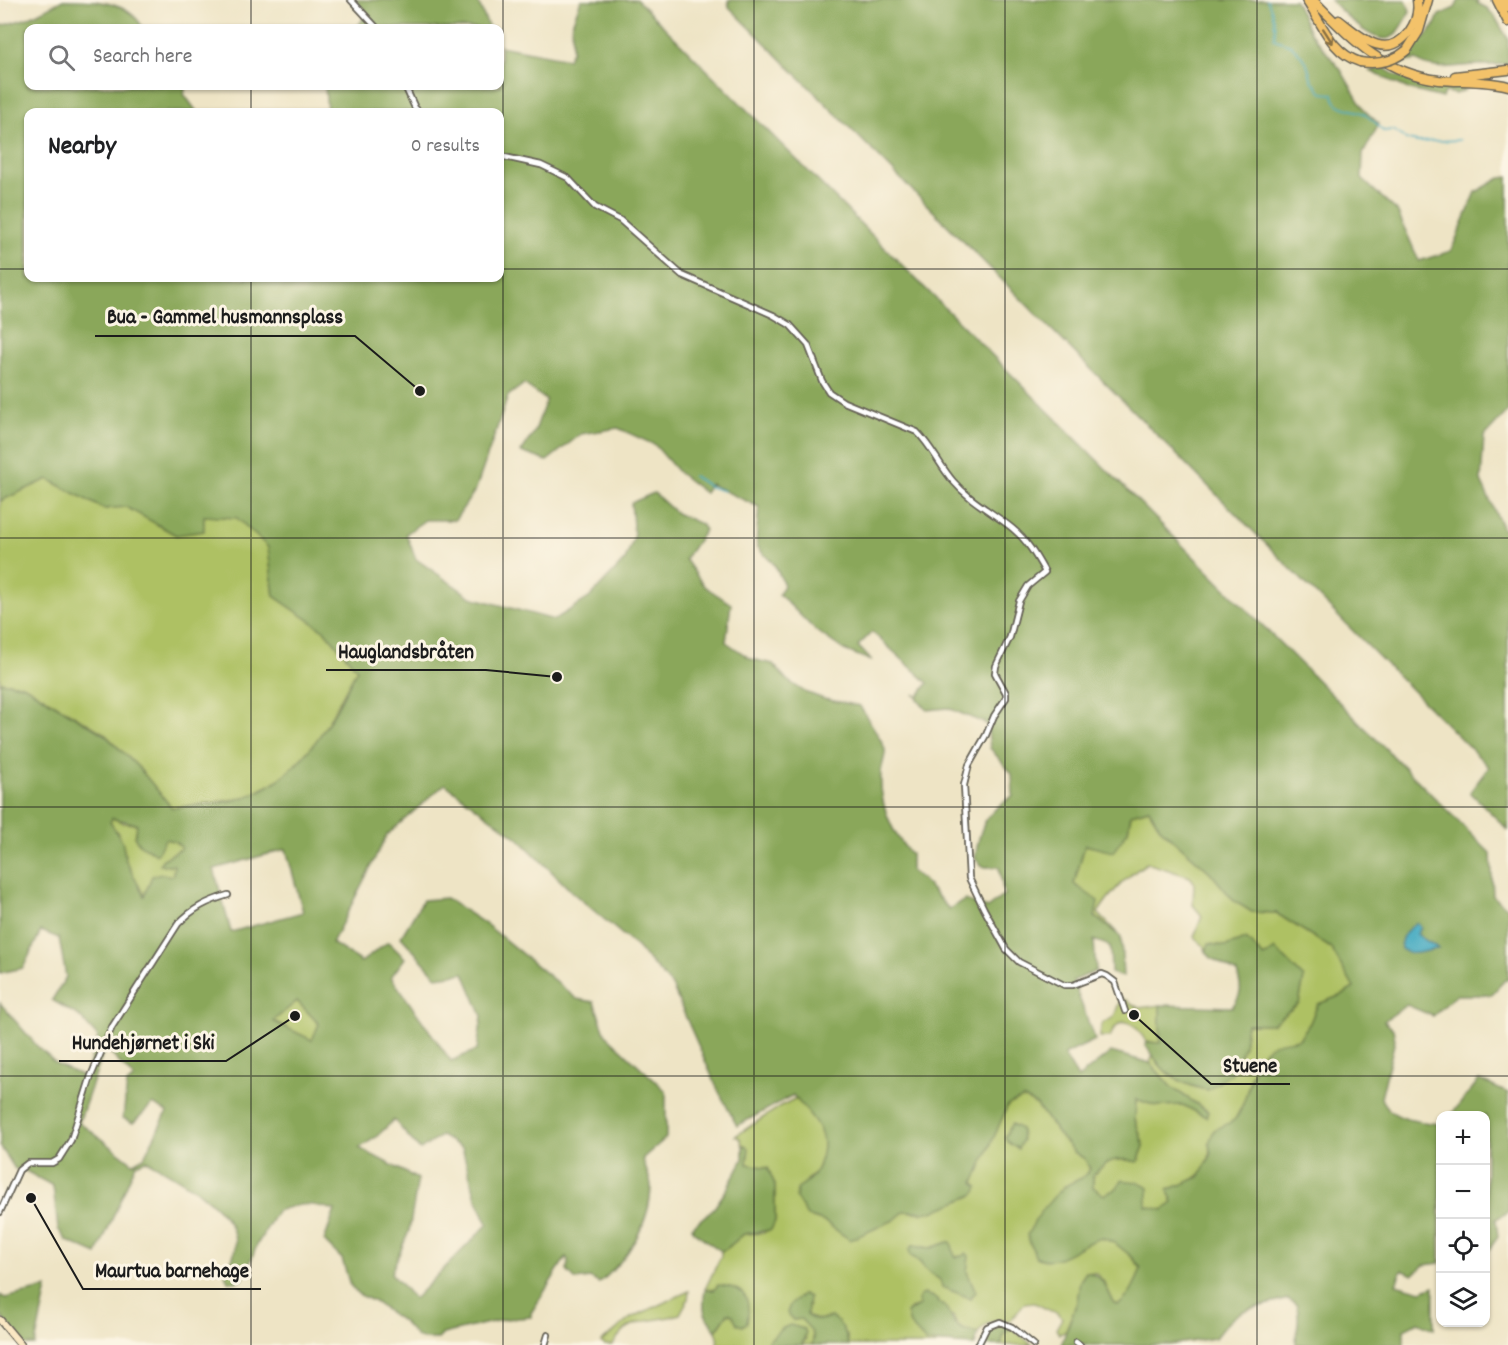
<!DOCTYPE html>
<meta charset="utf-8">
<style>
:root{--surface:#fff;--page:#f2f2f2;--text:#202124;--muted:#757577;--line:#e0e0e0}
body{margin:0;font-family:Dekko,sans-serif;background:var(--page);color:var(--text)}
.controls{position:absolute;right:18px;bottom:18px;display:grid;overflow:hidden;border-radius:12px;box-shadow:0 2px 4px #0004}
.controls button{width:54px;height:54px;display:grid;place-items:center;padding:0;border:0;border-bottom:2px solid var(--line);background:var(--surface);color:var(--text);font:30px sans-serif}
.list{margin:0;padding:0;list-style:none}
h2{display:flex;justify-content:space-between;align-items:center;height:78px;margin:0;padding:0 24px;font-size:26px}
h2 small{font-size:20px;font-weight:400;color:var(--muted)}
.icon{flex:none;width:33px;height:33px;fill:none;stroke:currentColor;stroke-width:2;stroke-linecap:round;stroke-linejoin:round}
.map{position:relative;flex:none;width:1508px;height:1345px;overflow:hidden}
.search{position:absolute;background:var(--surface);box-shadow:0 2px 4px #0004;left:24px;top:24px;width:480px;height:66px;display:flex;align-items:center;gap:15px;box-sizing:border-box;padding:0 21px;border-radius:12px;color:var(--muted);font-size:22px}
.panel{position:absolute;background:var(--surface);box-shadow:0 2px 4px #0004;left:24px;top:108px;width:480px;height:174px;border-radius:12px}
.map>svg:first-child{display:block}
</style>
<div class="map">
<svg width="1508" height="1345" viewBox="0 0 1508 1345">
<rect width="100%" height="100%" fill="#fcf5e5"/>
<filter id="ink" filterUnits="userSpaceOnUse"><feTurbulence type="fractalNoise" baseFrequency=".0167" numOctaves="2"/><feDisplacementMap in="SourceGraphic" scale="12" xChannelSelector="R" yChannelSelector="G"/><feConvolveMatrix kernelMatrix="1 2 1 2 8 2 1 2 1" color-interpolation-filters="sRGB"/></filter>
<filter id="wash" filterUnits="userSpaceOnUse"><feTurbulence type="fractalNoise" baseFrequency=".008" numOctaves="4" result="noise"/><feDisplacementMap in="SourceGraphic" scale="24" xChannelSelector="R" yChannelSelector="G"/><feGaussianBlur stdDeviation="1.35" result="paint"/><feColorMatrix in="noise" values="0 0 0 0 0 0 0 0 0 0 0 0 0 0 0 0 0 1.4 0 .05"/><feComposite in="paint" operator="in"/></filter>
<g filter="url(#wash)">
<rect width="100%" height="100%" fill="#eee4c5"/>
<path fill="#aec164" stroke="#656e40" stroke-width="1.5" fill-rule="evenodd" d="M48 479 104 509 126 506 176 535 203 516 237 517 268 547 274 596 325 631 357 669 317 742 280 780 244 798 172 808 139 768 104 733 23 685 0 682V501Z
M1149 809 1160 828 1210 872 1234 901 1252 912 1276 913 1331 948 1354 988 1342 995 1318 1004 1310 1023 1299 1039 1272 1045 1251 1075 1245 1100 1234 1121 1209 1143C1214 1173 1192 1182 1168 1190L1173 1203 1163 1210 1146 1206 1116 1189 1104 1195 1093 1187V1175C1109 1159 1116 1157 1138 1162L1144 1146 1135 1120 1136 1099 1156 1106 1183 1105 1206 1117 1208 1111 1171 1087 1150 1063 1153 1054C1162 1074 1187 1087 1208 1090L1244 1046 1247 1024H1272L1299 1003 1304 978 1275 950 1264 957 1246 939 1226 946 1209 944 1206 951 1204 946 1194 937 1202 916 1193 905 1194 882 1190 877 1147 863C1127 876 1111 892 1098 913L1121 937 1095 916 1074 884 1085 844 1128 831 1131 814Z
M112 818 124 823 137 824 156 854 165 839 174 841 182 848 162 860 160 865H174L173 876 162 874 145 897 126 861 122 840 110 822Z
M1121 1000H1126L1139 1008 1160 1005V1043L1146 1042C1136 1023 1121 1011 1110 1037H1100C1101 1013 1108 1027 1115 1014 1117 1009 1118 1004 1121 1000Z
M297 1001 319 1024 312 1041 273 1021Z
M796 1098C813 1119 831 1133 820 1162 817 1171 814 1175 806 1180L812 1218 825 1222 843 1235 905 1211 923 1213 977 1187 974 1183 975 1178 1008 1105 1022 1098 1037 1105 1058 1134 1074 1152 1085 1159 1090 1170 1086 1176 1063 1187 1099 1238C1116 1239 1131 1255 1141 1268 1138 1279 1128 1301 1118 1305L1114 1303 1104 1282 1096 1273 1086 1272 1080 1281 1077 1302 1065 1332 1059 1334 1056 1329 1062 1318 1056 1312C1044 1311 1038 1300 1025 1303L1010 1321C996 1319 987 1321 978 1333 965 1329 957 1331 953 1316L921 1306 910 1309 926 1342 936 1343V1345H848L847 1335 831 1317C820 1320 815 1322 806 1314L809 1304 793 1320 801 1319C811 1327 815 1332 812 1345H802L806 1338 781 1329 764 1345H717L718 1336 716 1331 728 1313 733 1315 742 1326 715 1290 705 1289 721 1256V1251L726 1249 744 1234 764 1233 775 1221V1185L768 1168 747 1164 748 1149 745 1145 743 1146 740 1138 735 1136 781 1106ZM948 1242 955 1257 963 1256 966 1262 967 1272 976 1292 950 1289 942 1287C941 1275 936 1279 929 1273 922 1267 916 1254 912 1246L931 1248Z
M689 1291 688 1299 680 1314C652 1324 629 1315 613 1345H604L601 1342 631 1318Z
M1012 1328 1032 1345H1001L1004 1333Z"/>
<path fill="#8aa75a" stroke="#53623b" stroke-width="1.5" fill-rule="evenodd" d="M63 0C92 0 129 0 143 28H28V86H186L184 94 197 112H28V278H500V112H327L325 86H500V46L568 59 572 50V24L581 0H637L1491 854 1493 896 1508 908V980H1505L1491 995H1456L1433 1016 1407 1005 1384 1021 1393 1029 1395 1040 1381 1098C1389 1120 1420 1122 1440 1124V1263L1424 1265 1413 1275 1402 1270 1396 1284 1421 1291 1434 1286V1329L1418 1322 1404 1329V1345H1296C1296 1330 1301 1318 1296 1304L1288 1299C1251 1311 1241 1302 1215 1338L1169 1345H1061L1077 1302 1080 1281 1086 1272C1103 1275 1107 1289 1114 1303L1118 1305C1128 1300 1138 1279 1141 1268L1132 1257 1116 1244 1103 1238C1079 1241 1059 1270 1035 1256L1027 1235C1036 1218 1048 1201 1063 1188 1072 1180 1084 1181 1090 1169L1085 1159 1074 1152 1058 1134 1037 1105 1023 1098 1008 1105 974 1183 978 1187 976 1192 971 1196 932 1212 905 1211 894 1220 850 1240 825 1222 807 1216 796 1198 797 1190C802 1184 810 1180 814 1174 817 1170 819 1165 820 1161 831 1131 810 1116 793 1095L737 1126 718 1090 672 986 637 947 573 893 519 839 445 784 387 835 332 943 361 962 388 942 405 958 391 977 451 1061 477 1050 482 1016 464 973 437 977 401 937 423 900 446 898 487 925 577 999 594 1002 606 1035 666 1091V1138L643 1158C644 1167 650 1177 651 1185 651 1223 627 1260 599 1283L590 1278 576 1280 567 1271 568 1260 566 1257 531 1313V1317L505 1319 443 1334 438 1339H424L418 1338 403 1322 373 1301 358 1294 350 1285 342 1259 324 1241 335 1210C309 1203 303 1202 277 1211L258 1243 243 1279 235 1282 228 1281 225 1275C230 1263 237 1252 235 1239 230 1205 174 1176 146 1160L136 1164 97 1254 67 1241 58 1229 53 1186 24 1170 15 1169 0 1146V1003L37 1046 58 1065 85 1077 98 1037 79 1016 52 1000 66 977 59 938 41 931 23 968 0 973V682L23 685 105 735 139 768 172 808C192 805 227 804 245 797 303 777 331 721 357 669L325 631 274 596 268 547 237 518 204 516V531L176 535 126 507 104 509 48 479 0 501V26L28 18ZM524 384 546 400 535 431 521 452 547 461 581 434 618 428 655 445 679 473 705 493 710 484 759 507C759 513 755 541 757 545 760 553 768 557 773 563 777 569 781 578 784 585L779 594 815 630 844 650 872 661 858 646 872 632 928 683 918 697 914 694 927 710 948 708 987 724 990 748 1012 774 1013 796C984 814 980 826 975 859L984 867H999L1004 895 987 908 965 900 949 909 922 879 911 871V854C891 833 879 803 881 773 881 766 886 757 885 750 884 742 865 715 860 706L824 699 805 692 787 680 773 664 751 659 726 642 731 604 704 586 685 559 705 530 701 524 676 513 654 493 631 503 634 537 625 560 589 598 554 620 471 597 416 559 406 534 425 520H455L476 489 508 396ZM1149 809 1160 828 1210 872 1234 901 1252 912 1276 913 1331 948 1354 988 1342 995 1318 1004 1310 1023 1299 1039C1291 1041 1279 1041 1272 1045 1249 1056 1250 1101 1235 1119 1230 1124 1220 1127 1214 1130L1209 1143 1211 1155 1199 1177 1168 1190 1173 1203 1163 1210 1146 1206 1149 1188 1137 1182 1122 1180 1116 1189 1104 1195 1093 1187V1175C1107 1160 1117 1156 1138 1162L1144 1146 1135 1120 1136 1099 1156 1106 1183 1105 1206 1117 1208 1112 1171 1087 1150 1063 1111 1052 1078 1078 1064 1055 1095 1040 1073 981 1096 971 1094 940 1110 946 1111 973 1123 977 1121 937 1095 917 1098 901 1074 884 1085 845 1113 852 1128 831 1131 814ZM112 818 137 824 135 838 140 845 157 854 165 839 174 841 182 848 162 860 160 865H174L173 876 162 874 152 876 144 896 126 861 122 840 110 822ZM286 849 303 912 231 932 214 869ZM297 1001 319 1024 312 1040 273 1021ZM105 1048 134 1078 127 1084 123 1118 133 1123 153 1104 167 1112 144 1157 133 1163 79 1122ZM394 1120 420 1150 441 1136 462 1148 476 1198 488 1224 414 1299 391 1273 409 1231 418 1179 359 1148 375 1138Z
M354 0H477L489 28H357L367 12Z
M728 0H1295L1310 32 1341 70 1364 110 1379 124 1363 154 1362 179 1397 211 1419 261 1451 251 1476 192 1500 178 1508 177V411L1484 437 1481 481 1503 529 1508 532V830L1470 792 1489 767 729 7Z
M1330 0H1406L1410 11C1406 20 1399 34 1390 38 1371 44 1342 11 1330 0Z
M1459 0H1478L1477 3 1487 8 1495 17 1508 39V64C1498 65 1489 65 1478 65 1457 65 1435 73 1416 60L1406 62 1402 60 1434 27 1439 15 1455 8Z
M1384 68C1409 86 1436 84 1464 87L1465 90 1456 94 1444 92 1442 98 1408 89 1370 71Z
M1246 939 1264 957 1275 949 1304 978 1299 1003 1272 1024H1247L1244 1046 1232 1073 1208 1090C1190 1087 1166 1077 1156 1060 1152 1054 1150 1050 1145 1045L1146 1042 1160 1043V1005L1232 1007C1242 995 1242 988 1237 973L1211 958 1206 951 1209 944 1226 946Z
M1479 1080 1508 1093V1212L1496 1219 1498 1237 1486 1254V1116L1451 1115Z
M1012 1124 1021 1129 1022 1141 1018 1149 1007 1142 1005 1137Z
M745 1145 749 1149 747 1164 768 1168 775 1185V1221L771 1230 744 1234 726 1249 721 1251 693 1231 692 1227 714 1208 727 1189 743 1159V1146Z
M948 1242H951L955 1257 963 1256 966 1253 969 1256 967 1272 976 1292 970 1298 942 1287C941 1276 936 1279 929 1273 922 1267 923 1262 911 1256L909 1250 912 1246 931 1248Z
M718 1285C744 1287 752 1297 747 1323L742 1326 737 1324 733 1315 728 1313 716 1331C703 1314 702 1310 705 1289L714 1290Z
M47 1288 35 1345H25L0 1315V1295L5 1298Z
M803 1294 809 1297 807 1315C815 1323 820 1320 831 1317 843 1325 846 1331 848 1345H812C816 1331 809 1329 801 1319L793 1320 787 1313 790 1305Z
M924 1294 933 1297 946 1308 955 1324 963 1330 978 1333 975 1345 926 1342 910 1325 907 1312 920 1306 918 1301 920 1296Z
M1004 1324 1012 1328 1004 1333 1001 1345H981L989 1331Z
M790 1325 804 1329 806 1332 802 1345H764L781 1329Z"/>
<path fill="#41a9c1" stroke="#2e626e" stroke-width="1.5" d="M1417 922 1421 928 1417 934C1424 941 1432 942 1438 949 1423 950 1416 958 1401 949 1399 936 1408 929 1417 922Z"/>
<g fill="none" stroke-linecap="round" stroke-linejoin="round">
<path stroke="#41a9c1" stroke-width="1.5" d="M1267 0C1273 11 1277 27 1274 39L1291 45 1306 61 1312 81 1322 93 1333 94C1334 110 1353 108 1364 114 1370 118 1379 126 1383 131L1393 130 1408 140 1417 142 1460 140
M693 476 710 487 724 491"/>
</g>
</g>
<g filter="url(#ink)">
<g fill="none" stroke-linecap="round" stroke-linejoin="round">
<defs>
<path id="street" d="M351 0 377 28
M405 86 415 108 420 112
M500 156 541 165 568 178 595 207 620 220 682 275 773 315 790 325 808 345 822 381 829 392 844 402 917 432C932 447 940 466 953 481 970 501 992 512 1012 528 1027 540 1036 556 1045 572L1028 586 1019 601 1010 637 996 666 995 673 1006 693V698L994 716 986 735 969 765 964 785 969 878 984 909 1006 949 1019 962 1064 985H1073L1102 974 1107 976 1115 982 1125 1011
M0 1212 19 1170 28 1163H52L59 1159 71 1140 91 1076 112 1027 178 924C193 908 208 901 228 895
M1076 1342 1080 1345
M545 1345 548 1335
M978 1345 987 1327 1000 1322 1012 1327 1034 1345"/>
<path id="secondary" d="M0 1320 21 1345"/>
<path id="highway" d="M1306 0C1322 23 1331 53 1360 62
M1313 0C1351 38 1382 73 1439 80 1462 82 1485 80 1508 86
M1497 0 1508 22
M1505 0 1508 7
M1339 20C1360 36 1386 62 1409 32 1416 22 1419 12 1417 0
M1407 50 1419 31 1428 0
M1455 76 1508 70"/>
</defs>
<use href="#street" stroke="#666257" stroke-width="8"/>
<use href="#secondary" stroke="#666257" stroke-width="9"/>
<use href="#highway" stroke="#666257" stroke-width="11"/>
<use href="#street" stroke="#fff" stroke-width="4.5"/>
<use href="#secondary" stroke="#fae7c3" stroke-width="6"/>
<use href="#highway" stroke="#f3c26a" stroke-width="8"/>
<defs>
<path id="highway-bridge" d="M1360 62C1378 65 1393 62 1407 50"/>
</defs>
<use href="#highway-bridge" stroke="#666257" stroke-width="11" stroke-linecap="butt"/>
<use href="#highway-bridge" stroke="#f3c26a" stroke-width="8"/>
</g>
<defs><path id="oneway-shaft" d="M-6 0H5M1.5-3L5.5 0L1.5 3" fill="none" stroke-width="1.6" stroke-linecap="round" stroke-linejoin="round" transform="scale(1.5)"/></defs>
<use stroke="#886f43" href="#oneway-shaft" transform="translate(1328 36) rotate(57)"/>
</g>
<path fill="none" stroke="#1c1c1c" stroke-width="1.5" stroke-opacity="0.55" d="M251 0V28M503 0V1345M754 0V1345M1005 0V1345M1257 0V1345M251 86V112M0 269H28M500 269H1508M251 278V1345M0 538H1508M0 807H1508M0 1076H1508"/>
<path fill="none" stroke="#1c1c1c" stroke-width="2" d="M420 391L355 336H95M557 677L486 670H326M295 1016L226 1061H59M1134 1015L1211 1084H1290M31 1198L83 1289H261"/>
<g fill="#1c1c1c" stroke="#fcf5e5" stroke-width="2">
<circle cx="420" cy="391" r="6"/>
<circle cx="557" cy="677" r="6"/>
<circle cx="295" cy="1016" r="6"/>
<circle cx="1134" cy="1015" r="6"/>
<circle cx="31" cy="1198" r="6"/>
</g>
<g font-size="21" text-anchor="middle" font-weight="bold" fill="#1c1c1c" stroke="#fcf5e5" stroke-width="6" stroke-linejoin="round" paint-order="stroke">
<text x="225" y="323">Bua - Gammel husmannsplass</text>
<text x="406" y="658">Hauglandsbråten</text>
<text x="143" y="1049">Hundehjørnet i Ski</text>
<text x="1250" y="1072">Stuene</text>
<text x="172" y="1277">Maurtua barnehage</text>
</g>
</svg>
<div class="controls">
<button>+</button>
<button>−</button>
<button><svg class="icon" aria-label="locate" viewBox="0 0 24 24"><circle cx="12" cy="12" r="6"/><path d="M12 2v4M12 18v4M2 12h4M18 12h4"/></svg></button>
<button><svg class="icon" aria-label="layers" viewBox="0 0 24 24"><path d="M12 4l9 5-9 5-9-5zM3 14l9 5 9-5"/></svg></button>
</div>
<div class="search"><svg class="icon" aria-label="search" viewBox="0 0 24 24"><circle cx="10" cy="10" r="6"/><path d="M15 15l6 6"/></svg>Search here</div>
<section class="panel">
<h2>Nearby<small>0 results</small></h2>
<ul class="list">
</ul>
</section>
</div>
